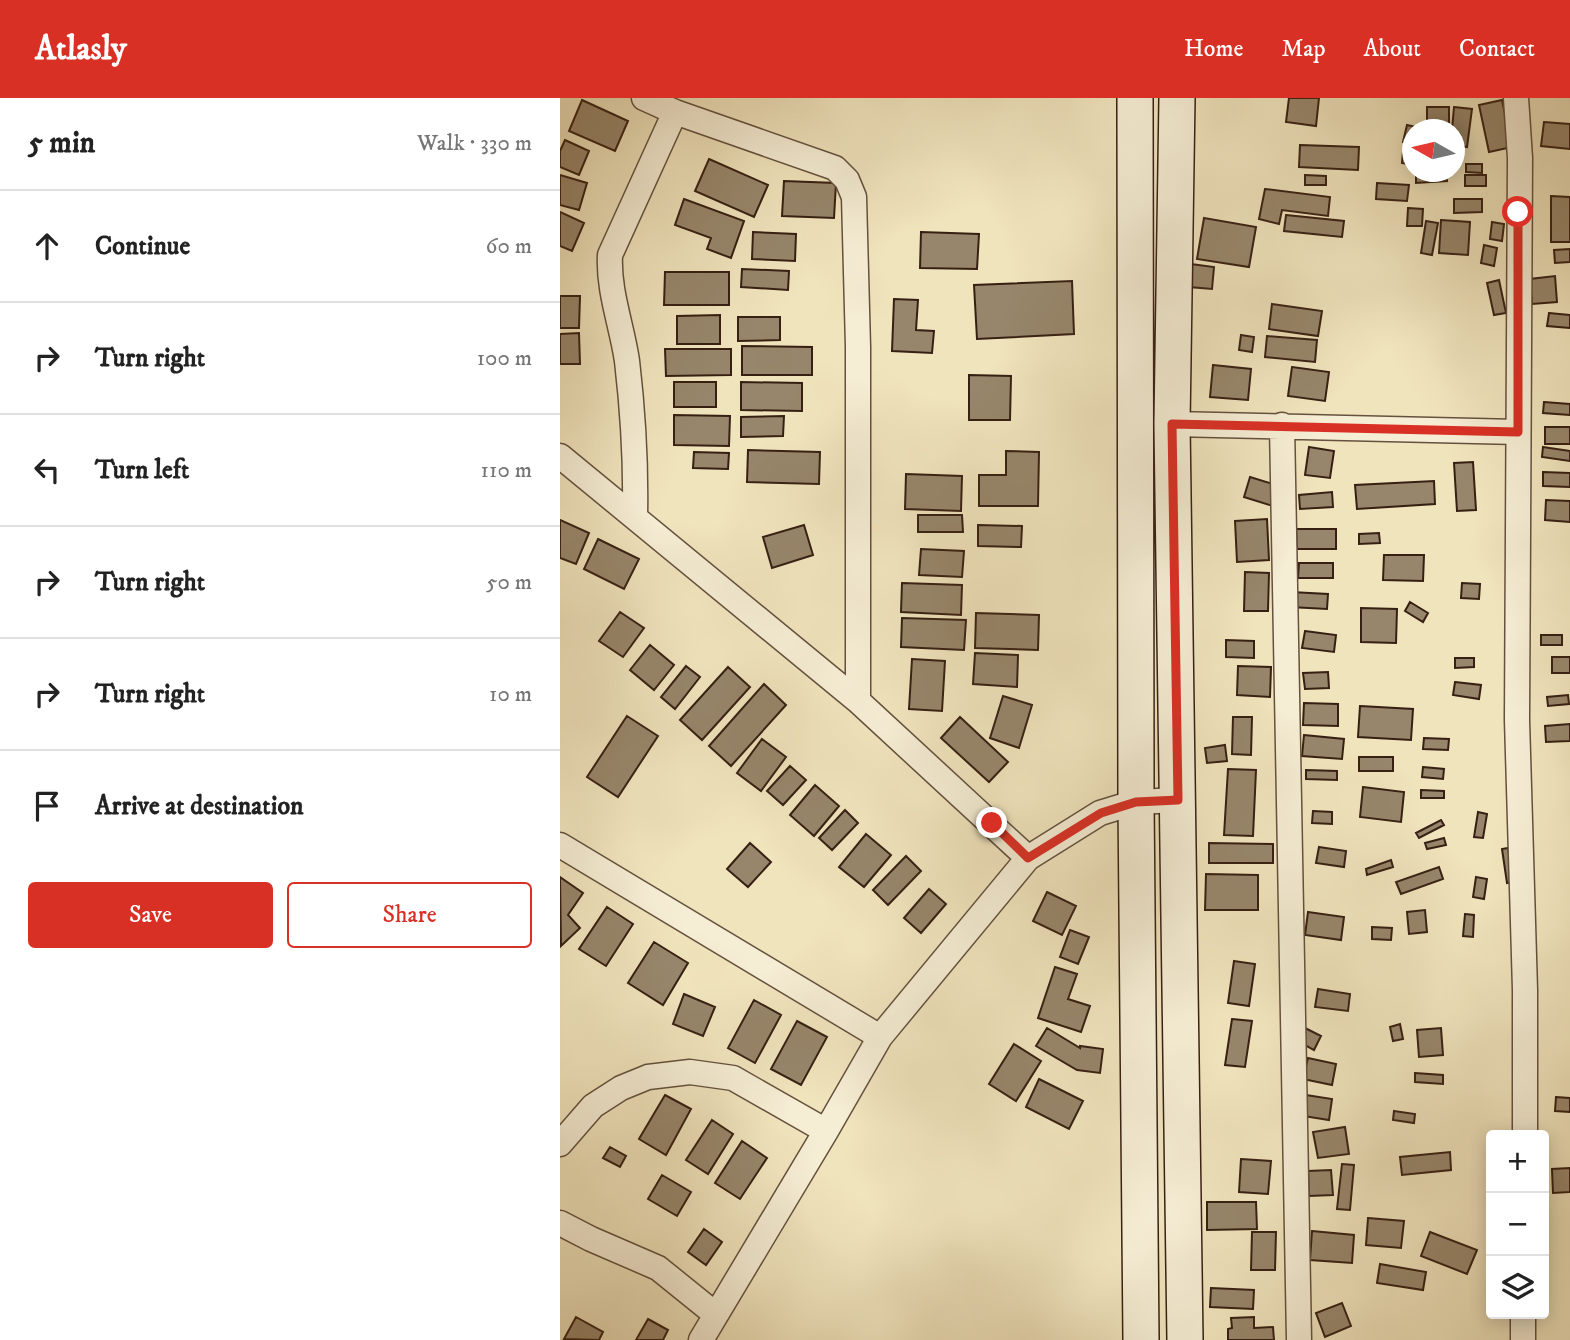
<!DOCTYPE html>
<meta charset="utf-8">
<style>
:root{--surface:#fff;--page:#f2f2f2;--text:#222;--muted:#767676;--line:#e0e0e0;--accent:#d93025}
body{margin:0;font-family:"IM FELL DW Pica",serif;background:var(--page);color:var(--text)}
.controls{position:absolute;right:21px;bottom:21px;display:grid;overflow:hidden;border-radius:7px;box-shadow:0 4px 18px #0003}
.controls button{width:63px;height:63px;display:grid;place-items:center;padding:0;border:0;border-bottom:2px solid var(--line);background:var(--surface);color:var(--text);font:35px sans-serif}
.compass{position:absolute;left:842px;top:21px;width:63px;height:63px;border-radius:50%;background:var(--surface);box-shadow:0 4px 18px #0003;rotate:278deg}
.stop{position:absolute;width:21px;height:21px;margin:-16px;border:5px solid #d93025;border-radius:50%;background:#fff}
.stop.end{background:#d93025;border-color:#fff;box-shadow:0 2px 7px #0008}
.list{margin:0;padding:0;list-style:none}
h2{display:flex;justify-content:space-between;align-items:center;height:91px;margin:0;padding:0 28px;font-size:30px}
h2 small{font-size:23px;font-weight:400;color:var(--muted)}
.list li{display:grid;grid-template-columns:46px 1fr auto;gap:21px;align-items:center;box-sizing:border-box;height:112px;padding:0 28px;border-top:2px solid var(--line)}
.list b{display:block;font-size:26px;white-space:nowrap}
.list em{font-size:23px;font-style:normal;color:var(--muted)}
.actions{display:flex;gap:14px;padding:21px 28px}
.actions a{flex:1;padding:16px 0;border:2px solid var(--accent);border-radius:7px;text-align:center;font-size:24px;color:var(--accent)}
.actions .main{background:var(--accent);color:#fff}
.icon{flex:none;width:38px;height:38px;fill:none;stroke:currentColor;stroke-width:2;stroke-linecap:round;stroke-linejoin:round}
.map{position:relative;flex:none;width:1010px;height:1242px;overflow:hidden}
header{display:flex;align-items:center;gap:42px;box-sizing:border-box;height:98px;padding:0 35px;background:var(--accent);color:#fff}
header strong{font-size:33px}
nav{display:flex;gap:38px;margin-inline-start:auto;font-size:24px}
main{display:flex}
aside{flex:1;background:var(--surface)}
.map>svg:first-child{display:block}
</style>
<header>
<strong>Atlasly</strong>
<nav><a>Home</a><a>Map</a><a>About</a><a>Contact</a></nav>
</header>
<main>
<aside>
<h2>5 min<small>Walk · 330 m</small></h2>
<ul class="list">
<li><svg class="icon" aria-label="ahead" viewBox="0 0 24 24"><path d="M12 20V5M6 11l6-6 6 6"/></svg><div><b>Continue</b></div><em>60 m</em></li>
<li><svg class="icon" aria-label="right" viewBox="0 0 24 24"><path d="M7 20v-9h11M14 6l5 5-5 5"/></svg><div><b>Turn right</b></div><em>100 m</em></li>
<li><svg class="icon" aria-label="left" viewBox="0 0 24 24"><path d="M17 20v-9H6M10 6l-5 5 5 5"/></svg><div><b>Turn left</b></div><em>110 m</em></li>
<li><svg class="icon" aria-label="right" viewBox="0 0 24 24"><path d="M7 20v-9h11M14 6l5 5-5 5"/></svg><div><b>Turn right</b></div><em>50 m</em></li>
<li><svg class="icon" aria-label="right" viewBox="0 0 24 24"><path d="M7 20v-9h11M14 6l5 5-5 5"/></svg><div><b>Turn right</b></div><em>10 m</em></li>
<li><svg class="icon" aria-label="arrive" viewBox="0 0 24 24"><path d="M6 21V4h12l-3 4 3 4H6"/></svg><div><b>Arrive at destination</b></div></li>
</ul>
<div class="actions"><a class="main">Save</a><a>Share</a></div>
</aside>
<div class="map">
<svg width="1010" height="1242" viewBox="0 0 1010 1242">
<rect width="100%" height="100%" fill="#f0e4bd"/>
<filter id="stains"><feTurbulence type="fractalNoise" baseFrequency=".00286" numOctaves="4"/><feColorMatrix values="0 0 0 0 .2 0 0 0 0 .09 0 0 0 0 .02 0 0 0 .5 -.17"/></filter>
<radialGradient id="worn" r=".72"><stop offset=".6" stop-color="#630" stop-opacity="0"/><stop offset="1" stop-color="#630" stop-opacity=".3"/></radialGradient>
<path fill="#97866b" stroke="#372013" stroke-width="2" d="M729 0H759L756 28 726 24Z
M22 2 68 23 55 53 9 33Z
M942 2 952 49 929 54 919 7Z
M867 9H889V32H867Z
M894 9 912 11 907 49 894 47V32H892Z
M984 24 1010 26V51L981 48Z
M847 27 865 31 852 32V46L843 44Z
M5 42 29 53 19 77 0 69V53Z
M740 47 799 49 798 72 739 69Z
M843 53 852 54V67L842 65Z
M149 61 208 87 194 119 135 93Z
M906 66H922V75L906 74Z
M856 74H886L887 83 856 85Z
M0 77 27 85 19 112 0 107Z
M745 77 766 78V87H745Z
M905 77H926V88H905Z
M224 83 276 85 274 120 222 118Z
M817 85 849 87 847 103 816 101Z
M705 91 770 99 768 118 722 112 719 126 699 121Z
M991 98 1010 99V144H991Z
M124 101 184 123 171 160 147 151 151 140 115 127Z
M894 101H922V114L894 115Z
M848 110 863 111 862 128H847Z
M0 114 24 125 12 153 0 148Z
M726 117 784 123 782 139 724 133Z
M644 120 696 129 689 169 637 161Z
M881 122 910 124 908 157 879 155Z
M866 123 878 125 872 157 861 155Z
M932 124 944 126 942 143 930 141Z
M193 134 236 136 235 163 192 161Z
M361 134 419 136 417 171 360 170Z
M924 147 937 150 934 168 921 165Z
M1010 151V164L995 165 994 152Z
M631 166 654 169 652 191 629 189Z
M182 171 229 173 228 192 181 189Z
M105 174H169V207H104Z
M995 178 997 204 972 206 970 181Z
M939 182 946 215 934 217 927 185Z
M512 183 514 236 417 241 414 187Z
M0 198H20L19 230H0Z
M334 201 358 202 356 232 374 233 372 255 332 253Z
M712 206 762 213 758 238 709 231Z
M989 215 1010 217V230L987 228Z
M160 217V246H117V218Z
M178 219H220V242L178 243Z
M19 235 20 266H0V236Z
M681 237 694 239 692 254 679 252Z
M707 238 757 242 755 264 705 259Z
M182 248 252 249V277H182Z
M105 251H171V277L106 278Z
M653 267 691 271 688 302 650 299Z
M732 269 769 274 765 303 728 298Z
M409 277 451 278 450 322H409Z
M114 284H156V309H114Z
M181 284 242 285V313L181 312Z
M984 304 1010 306V317L983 315Z
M114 317 170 318 169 348 114 347Z
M224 318 223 338 181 339V319Z
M985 329H1010V346H985Z
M749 349 774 353 770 380 745 377Z
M983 349 1010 353V363L982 359Z
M188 352 260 354 259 386 187 384Z
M446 353 479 354 478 408H419V377H446Z
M134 354 169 355 168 371 133 370Z
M913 364 916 412 897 413 894 365Z
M983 374 1010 375V389L983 388Z
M346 376 402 378 401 413 345 411Z
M690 379 719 388 713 408 684 399Z
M874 383 875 406 797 411 795 387Z
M772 394 773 409 740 411 739 397Z
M986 402 1010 403V424L985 422Z
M358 417H402L403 434H358Z
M707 421 709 462 677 464 675 423Z
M0 422 29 435 16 466 0 460Z
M244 427 253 457 212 470 203 439Z
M418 427 462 428 461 449 418 448Z
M736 431H776V451H737Z
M819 435 820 445 799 446V436Z
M38 441 79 461 64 491 24 471Z
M361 451 404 453 402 479 359 477Z
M824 457H864L863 483 823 482Z
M739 465H773V480H738Z
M685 474 709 475 708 513H684Z
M342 485 402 487 401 517 341 514Z
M902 485 920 486 919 501 901 500Z
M731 494 768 496 767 511 730 509Z
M850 504 868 515 863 524 845 513Z
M801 510 837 511 836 545 801 544Z
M60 514 84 530 63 559 39 543Z
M416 515 479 517 478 552 415 550Z
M342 520 406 522 404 552 341 549Z
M745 533 776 537 774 554 742 550Z
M981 537H1002V547H981Z
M666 542 694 543V560L666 559Z
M90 547 114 567 94 592 70 572Z
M415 555 458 557 457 589 413 586Z
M992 559H1010V575H992Z
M895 560H914V569L895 570Z
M352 561 385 563 382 613 349 611Z
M126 568 140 579 115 611 101 599Z
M678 568 711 569 710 599 677 597Z
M168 569 190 589 142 642 120 622Z
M768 574 769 590 745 591 743 575Z
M895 584 921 587 919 601 893 597Z
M204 586 226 607 171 668 149 648Z
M1008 597 1009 606 988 608 987 599Z
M443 598 472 607 459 650 430 640Z
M744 605 778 606V628L743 627Z
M800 608 853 611 851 642 798 639Z
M67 618 98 638 58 699 27 679Z
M400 619 448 664 429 684 381 640Z
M673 619H692L691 657 672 656Z
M1010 626V643L986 644 985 628Z
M744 637 784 641 782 661 742 658Z
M864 640 889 641 888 652 863 651Z
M202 641 226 659 201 693 177 675Z
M665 647 667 663 647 665 645 650Z
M799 659H833V673H799Z
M230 668 246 682 223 707 207 693Z
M863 669 884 671 883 681 862 679Z
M668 671 696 672 693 738 664 737Z
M746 672 777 673V682L746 681Z
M255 687 279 708 254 738 230 717Z
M803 689 844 694 841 724 800 719Z
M861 692 884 693V700H861Z
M285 712 298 725 272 752 259 740Z
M753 713 772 714V726L752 725Z
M918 714 927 716 923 740 914 739Z
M881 722 884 727 859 740 856 735Z
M306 736 331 757 304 789 279 769Z
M884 740 886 747 867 751 865 745Z
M190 745 211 764 188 789 167 771Z
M649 745 713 746V765H649Z
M759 749 786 753 784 769 756 765Z
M948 750 954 784 947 785 942 751Z
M346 758 361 773 328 807 313 792Z
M831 762 833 769 807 777 806 771Z
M879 769 883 781 841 796 836 784Z
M646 776 698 777V812H645Z
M0 779 23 795 8 817 20 830 1 848Z
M916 779 927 781 924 801 913 799Z
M369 791 386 806 361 835 344 820Z
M487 794 516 808 502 837 473 823Z
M47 809 73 826 46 868 19 851Z
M865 812 867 834 849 836 847 814Z
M748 814 784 819 781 842 745 837Z
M905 816 914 817 913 839 903 838Z
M812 829 832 830 831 842 812 841Z
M510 832 529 839 518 866 500 859Z
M94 844 128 865 103 907 68 885Z
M674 863 695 866 689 908 668 905Z
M495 869 517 876 508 901 530 908 521 934 478 920Z
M758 891 790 896 788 913 755 909Z
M124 896 155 909 143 938 113 926Z
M194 902 221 917 195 965 168 950Z
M672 921 692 923 685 969 665 967Z
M237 923 267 939 241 987 211 971Z
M840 926 843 941 833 943 830 929Z
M487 930 520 950V948L543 951 540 975 517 972 476 948Z
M745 930 761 938 754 952 738 943Z
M881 930 883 957 859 959 857 932Z
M454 946 481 963 456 1003 429 986Z
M748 960 776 966 772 987 743 981Z
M855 975 883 977V986L855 984Z
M479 981 523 1003 509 1031 466 1009Z
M105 997 131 1011 106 1057 79 1041Z
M746 997 772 1001 769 1022 743 1018Z
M996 999 1010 1000V1014L995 1013Z
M834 1013 855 1016 854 1025 833 1022Z
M152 1022 173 1036 148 1076 126 1062Z
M785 1029 789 1056 758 1060 753 1034Z
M182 1043 207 1060 180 1101 155 1085Z
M50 1049 66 1058 60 1069 43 1060Z
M890 1054 891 1072 842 1077 840 1059Z
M681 1061 711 1063 708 1096 679 1094Z
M782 1066 794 1067 790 1112 777 1111Z
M1010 1070V1094L993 1095 992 1071Z
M771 1072 773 1097 749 1098 748 1073Z
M102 1077 131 1094 117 1118 88 1101Z
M647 1104H696L697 1131 647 1132Z
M808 1120 844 1123 841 1150 806 1147Z
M144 1131 162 1144 146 1167 128 1154Z
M752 1133 794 1137 792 1165 750 1162Z
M692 1134H716L715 1172H691Z
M870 1134 917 1152 907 1176 861 1158Z
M820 1166 866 1174 863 1192 817 1185Z
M651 1190 694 1192 693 1211 650 1209Z
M782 1205 791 1228 765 1239 756 1215Z
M16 1219 43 1234 39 1242 4 1241Z
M694 1219V1230L713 1229 714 1242H668V1231L672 1230 671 1220Z
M88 1221 108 1232 103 1242H76Z"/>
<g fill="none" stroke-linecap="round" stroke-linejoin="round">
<defs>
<path id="street" d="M84 0 115 14 275 70 287 82 294 99 298 249V603
M956 0 960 60 957 622 965 892V1037
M612 326 958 334
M722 327 739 1242
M0 358 298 603 468 760
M75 418C76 367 73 314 67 263 62 228 48 193 50 157L115 14
M0 747 320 939
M0 1046 33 1008 61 990 88 979 130 974 173 980 266 1033
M0 1125 31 1141 98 1170 155 1216
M141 1242 266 1033 320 939 468 760 540 715 576 704 618 702
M963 1242V1216"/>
<path id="secondary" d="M575 0 576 704 581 1242
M617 0 612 326 625 1242"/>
</defs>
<use href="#street" stroke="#65513e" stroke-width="27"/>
<use href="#secondary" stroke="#372013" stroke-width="38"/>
<use href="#street" stroke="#f5edd4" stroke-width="24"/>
<use href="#secondary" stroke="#f5edd4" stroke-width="35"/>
</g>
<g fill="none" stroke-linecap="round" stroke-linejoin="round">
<path stroke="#d93025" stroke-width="9" d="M432 725 468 760 541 715 576 704 618 702 612 326 958 334V114"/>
</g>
<rect width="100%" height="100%" filter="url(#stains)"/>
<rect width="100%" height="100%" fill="url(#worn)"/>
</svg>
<div class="controls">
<button>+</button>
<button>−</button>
<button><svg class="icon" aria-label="layers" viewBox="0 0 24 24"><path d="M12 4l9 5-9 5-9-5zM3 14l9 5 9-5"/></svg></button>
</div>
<svg class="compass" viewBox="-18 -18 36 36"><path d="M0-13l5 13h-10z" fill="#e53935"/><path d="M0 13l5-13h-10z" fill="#767676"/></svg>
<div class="stop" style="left:958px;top:114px"></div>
<div class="stop end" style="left:432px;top:725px"></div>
</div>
</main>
